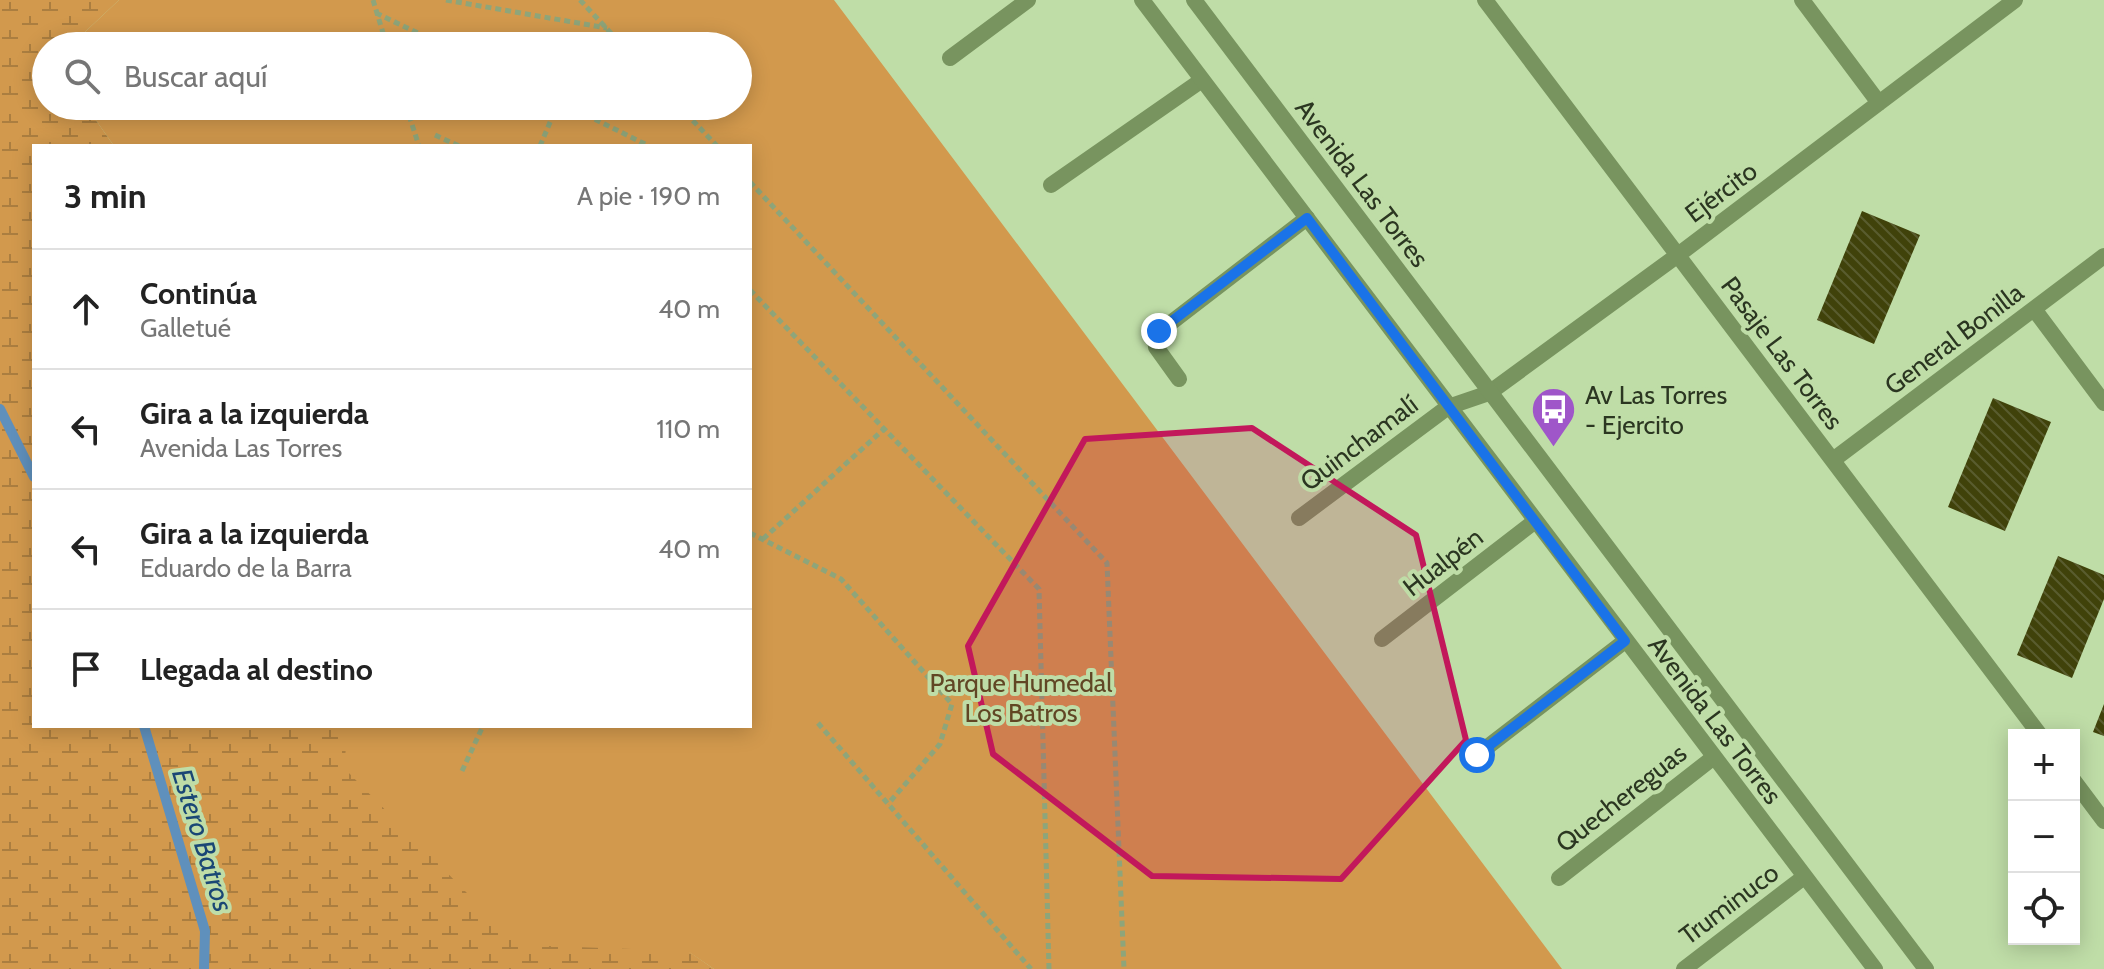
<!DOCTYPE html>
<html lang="es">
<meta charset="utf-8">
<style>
:root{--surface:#fff;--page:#f2f2f2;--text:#222;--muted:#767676;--line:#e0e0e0}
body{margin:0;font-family:Cabin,sans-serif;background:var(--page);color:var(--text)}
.controls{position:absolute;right:24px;bottom:24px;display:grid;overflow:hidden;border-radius:0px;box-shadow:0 4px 20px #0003}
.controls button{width:72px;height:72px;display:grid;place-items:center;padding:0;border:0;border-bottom:2px solid var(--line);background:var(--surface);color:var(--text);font:40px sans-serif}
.stop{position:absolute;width:24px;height:24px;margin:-18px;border:6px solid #1a73e8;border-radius:50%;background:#fff}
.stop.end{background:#1a73e8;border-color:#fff;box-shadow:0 2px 8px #0008}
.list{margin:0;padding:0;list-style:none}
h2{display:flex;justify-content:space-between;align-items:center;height:104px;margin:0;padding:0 32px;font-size:34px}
h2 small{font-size:26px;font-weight:400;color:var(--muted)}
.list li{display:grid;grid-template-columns:52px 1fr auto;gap:24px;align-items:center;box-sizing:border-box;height:120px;padding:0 32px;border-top:2px solid var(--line)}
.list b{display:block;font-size:30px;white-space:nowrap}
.list p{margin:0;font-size:26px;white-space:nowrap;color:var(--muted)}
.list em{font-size:26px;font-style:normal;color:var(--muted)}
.icon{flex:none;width:44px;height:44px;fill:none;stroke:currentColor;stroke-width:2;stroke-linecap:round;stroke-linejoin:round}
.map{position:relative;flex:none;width:2104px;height:969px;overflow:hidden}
.search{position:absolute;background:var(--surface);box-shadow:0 4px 20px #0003;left:32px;top:32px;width:720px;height:88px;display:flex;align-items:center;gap:20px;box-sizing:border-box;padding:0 28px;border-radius:44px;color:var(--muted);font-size:30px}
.panel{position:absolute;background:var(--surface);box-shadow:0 4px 20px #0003;left:32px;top:144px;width:720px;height:584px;border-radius:0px}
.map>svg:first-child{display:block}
</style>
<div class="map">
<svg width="2104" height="969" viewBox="0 0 2104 969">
<defs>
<pattern id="wetland-marsh" width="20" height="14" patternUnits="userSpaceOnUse" patternTransform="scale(2)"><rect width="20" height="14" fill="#d2994d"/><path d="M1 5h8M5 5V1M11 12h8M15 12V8" fill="none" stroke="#ab7e40"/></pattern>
<pattern id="building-back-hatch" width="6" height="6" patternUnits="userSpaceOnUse" patternTransform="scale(2)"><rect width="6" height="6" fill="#40420a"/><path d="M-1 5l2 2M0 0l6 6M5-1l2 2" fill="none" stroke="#595c2e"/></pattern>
</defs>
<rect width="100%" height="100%" fill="#bfdda7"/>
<path fill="#d2994d" d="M0 0 34 146V726H750V146H114L86 106H738V46H70L119 0H834L1562 969H714L689 952 0 969Z"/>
<path fill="url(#wetland-marsh)" d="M0 0H119L70 46H46V106H86L114 146H34V726H348L344 768 518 945 688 951 714 969H0Z"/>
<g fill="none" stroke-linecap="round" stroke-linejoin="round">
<path stroke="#5f90bc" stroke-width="10" d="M0 409 34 477
M144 726 205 931 204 969"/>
</g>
<path fill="url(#building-back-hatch)" d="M1862 211 1920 235 1874 344 1817 320Z
M1993 398 2051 422 2005 531 1948 507Z
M2058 556 2104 575V599L2072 678 2017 655Z
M2104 704V736L2093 732Z"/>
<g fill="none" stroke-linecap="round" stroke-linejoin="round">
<path stroke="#8ea57a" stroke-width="5" stroke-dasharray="6 4" stroke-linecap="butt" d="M373 0 387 46
M446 0 607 28
M580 0 623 46
M376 13 445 46
M406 106 419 146
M568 106 649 146
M679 106 717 146
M435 135 459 146
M540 146 557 106
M750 182 1107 563 1124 969
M750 290 1039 589 1049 969
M750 533 841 579 952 704 940 744 888 804
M763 539 884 429
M818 723 1031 969
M462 771 483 726"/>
<path stroke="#78945f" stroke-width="16" d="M1485 0 2040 735
M1802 0 1879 103
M950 58 1028 0
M1051 185 1202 80
M2034 309 2104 403
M1179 379 1156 347 1155 335 1307 218
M1833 460 2104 256
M1299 518 1448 407 1489 393 1678 255 2015 0
M1382 639 1534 522
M1477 755 1625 641
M2074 781 2104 821
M1559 878 1714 757
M1684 969 1804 877"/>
<path stroke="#78945f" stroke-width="16" d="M1142 0 1875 969
M1194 0 1926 969"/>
</g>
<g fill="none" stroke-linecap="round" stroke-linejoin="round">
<path stroke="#1a73e8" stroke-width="10" d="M1159 331 1307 218 1625 641 1477 755"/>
</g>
<path fill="#c2185b" fill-opacity="0.2" stroke="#c2185b" stroke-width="6" stroke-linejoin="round" d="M1252 428 1416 535 1466 740 1341 879 1152 876 993 754 968 646 1085 439Z"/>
<defs>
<symbol id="bus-pin" viewBox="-11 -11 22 30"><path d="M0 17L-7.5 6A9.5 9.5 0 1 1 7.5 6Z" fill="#9f56c9" stroke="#bfdda7"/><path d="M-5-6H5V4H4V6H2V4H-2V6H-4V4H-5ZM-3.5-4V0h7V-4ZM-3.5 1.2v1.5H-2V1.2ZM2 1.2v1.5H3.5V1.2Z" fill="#fff"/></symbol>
</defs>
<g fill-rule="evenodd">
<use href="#bus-pin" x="1528" y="384" width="51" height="69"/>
</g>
<g text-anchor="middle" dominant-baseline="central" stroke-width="8" stroke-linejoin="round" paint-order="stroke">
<g font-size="26" fill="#2b3621" stroke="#bfdda7">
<text transform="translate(1362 183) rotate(53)">Avenida Las Torres</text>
<text transform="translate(1721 192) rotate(-37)">Ejército</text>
<text transform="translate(1954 339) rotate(-37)">General Bonilla</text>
<text transform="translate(1782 353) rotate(53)">Pasaje Las Torres</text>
<text transform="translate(1359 443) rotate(-37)">Quinchamalí</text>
<text transform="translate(1443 562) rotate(-38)">Hualpén</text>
<text transform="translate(1715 720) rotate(53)">Avenida Las Torres</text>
<text transform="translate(1621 798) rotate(-38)">Quechereguas</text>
<text transform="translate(1729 904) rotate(-37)">Truminuco</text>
</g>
<g font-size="26" fill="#2b3621" stroke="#bfdda7" text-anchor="start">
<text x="1585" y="395">Av Las Torres<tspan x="1585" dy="30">- Ejercito</tspan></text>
</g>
<g font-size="26" fill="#614624" stroke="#bfdda7">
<text x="1021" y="683">Parque Humedal<tspan x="1021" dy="30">Los Batros</tspan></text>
</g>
<g font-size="28" font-style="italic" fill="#1a4775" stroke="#bfdda7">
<text transform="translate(203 840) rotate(73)">Estero Batros</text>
</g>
</g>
</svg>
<div class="controls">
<button>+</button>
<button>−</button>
<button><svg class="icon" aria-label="locate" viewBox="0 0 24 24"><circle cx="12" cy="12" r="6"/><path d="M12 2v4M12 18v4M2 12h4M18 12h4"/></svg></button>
</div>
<div class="stop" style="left:1477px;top:755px"></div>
<div class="stop end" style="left:1159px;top:331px"></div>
<div class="search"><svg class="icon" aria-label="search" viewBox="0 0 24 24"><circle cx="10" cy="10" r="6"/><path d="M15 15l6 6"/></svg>Buscar aquí</div>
<section class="panel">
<h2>3 min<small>A pie · 190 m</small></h2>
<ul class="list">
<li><svg class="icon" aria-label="ahead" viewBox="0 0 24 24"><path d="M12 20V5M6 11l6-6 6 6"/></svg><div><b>Continúa</b><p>Galletué</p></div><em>40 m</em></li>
<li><svg class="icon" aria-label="left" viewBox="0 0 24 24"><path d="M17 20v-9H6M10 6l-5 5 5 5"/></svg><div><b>Gira a la izquierda</b><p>Avenida Las Torres</p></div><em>110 m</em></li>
<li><svg class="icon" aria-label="left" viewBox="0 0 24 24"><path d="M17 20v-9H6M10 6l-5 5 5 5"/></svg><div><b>Gira a la izquierda</b><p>Eduardo de la Barra</p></div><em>40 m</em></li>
<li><svg class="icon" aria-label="arrive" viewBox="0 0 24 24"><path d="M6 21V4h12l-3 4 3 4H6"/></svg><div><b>Llegada al destino</b></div></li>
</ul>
</section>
</div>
